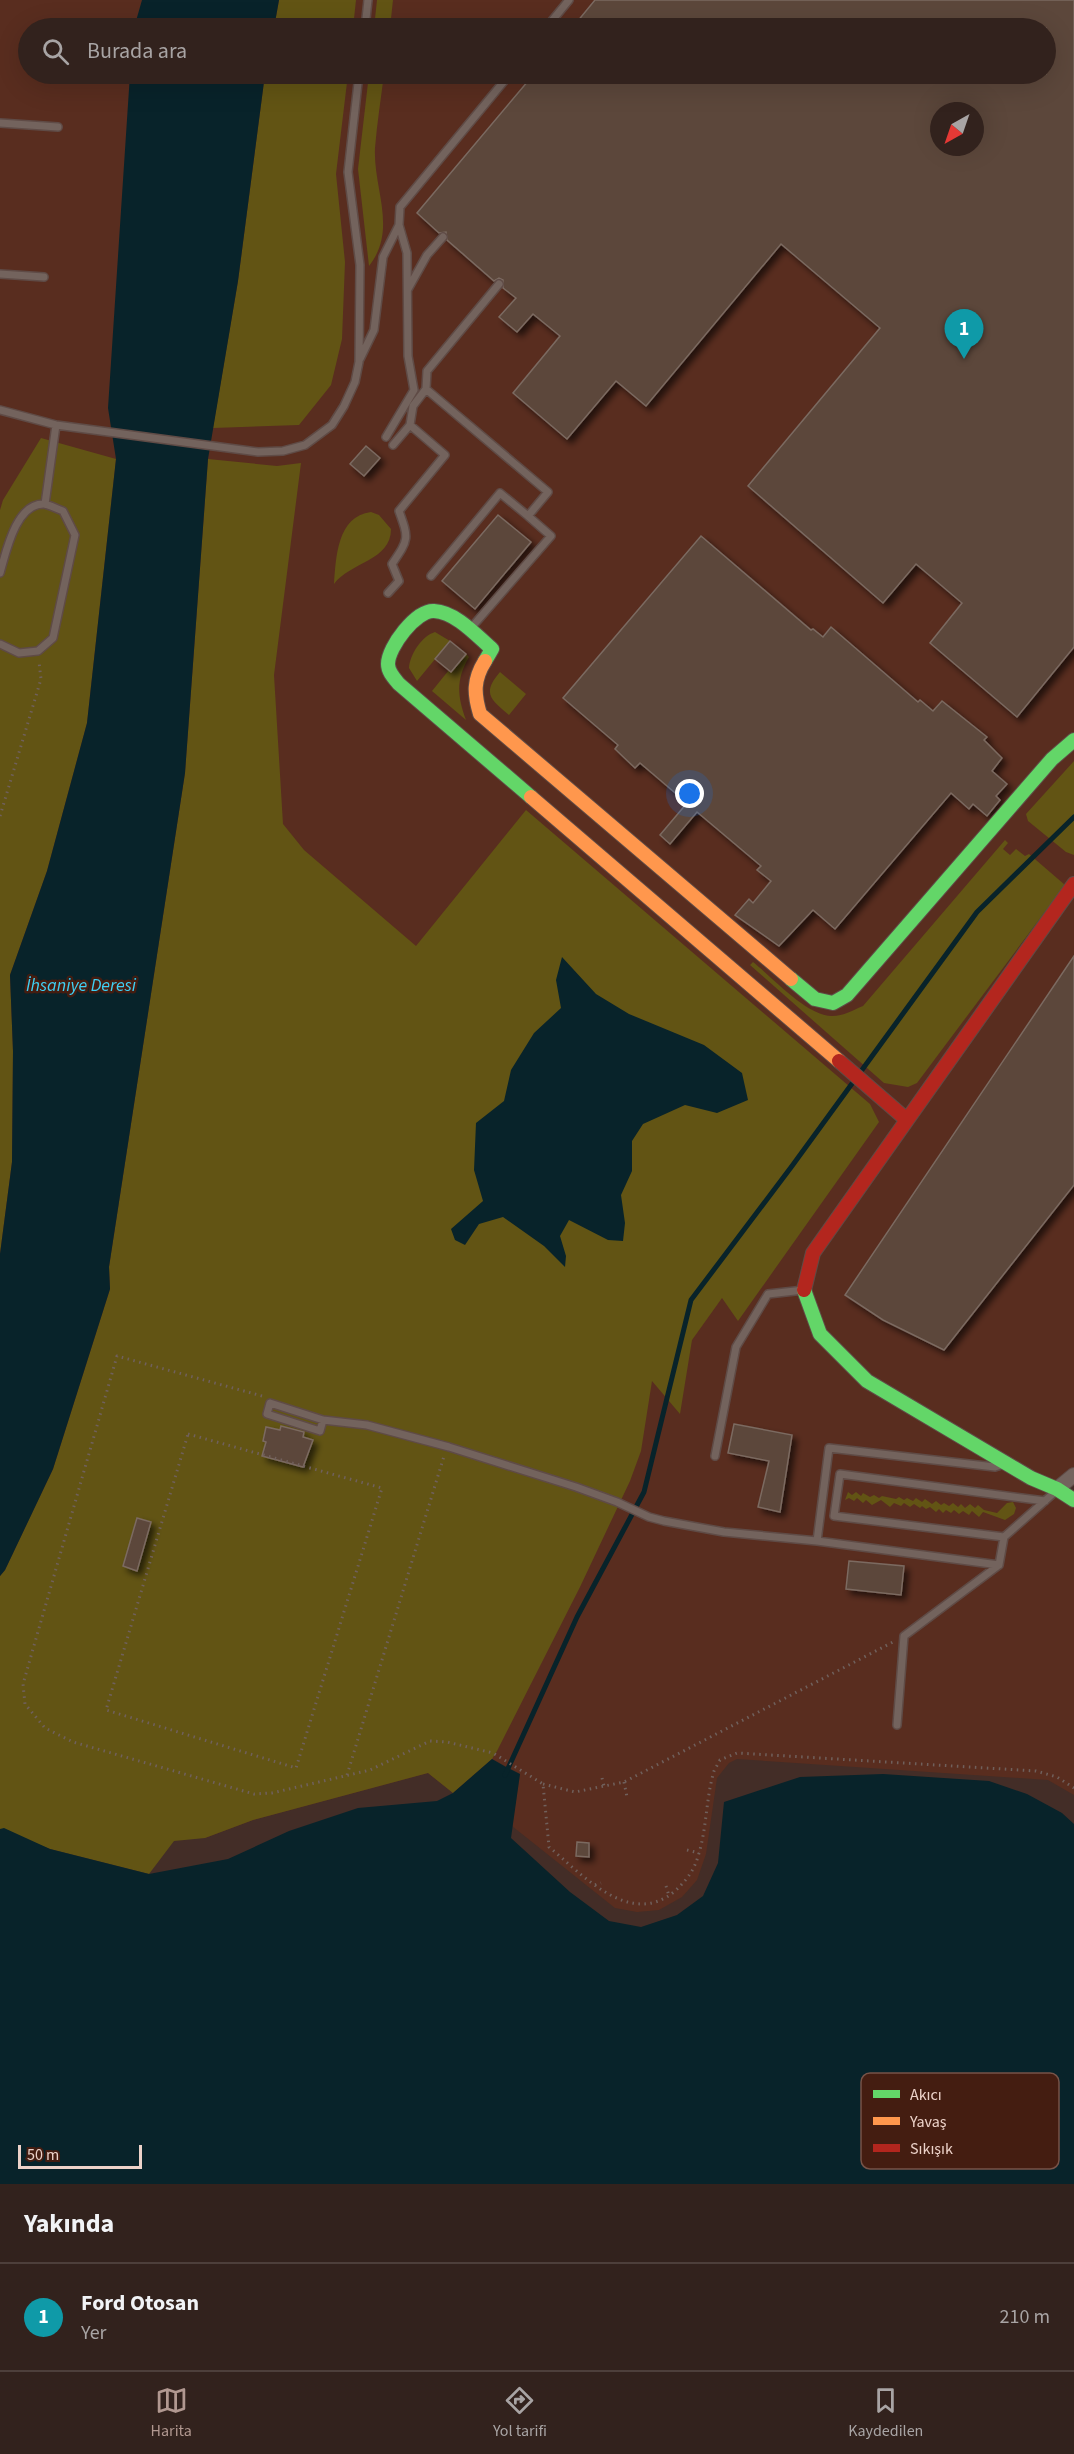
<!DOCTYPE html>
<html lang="tr">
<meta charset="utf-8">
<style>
:root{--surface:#32221d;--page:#3d2f2a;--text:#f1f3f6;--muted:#a8a4a4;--line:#4d3f3b;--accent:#b19890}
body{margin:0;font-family:"Source Sans 3",sans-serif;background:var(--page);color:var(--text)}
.compass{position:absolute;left:930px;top:102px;width:54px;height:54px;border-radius:50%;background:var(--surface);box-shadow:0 6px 24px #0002;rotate:220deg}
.scale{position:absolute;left:18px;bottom:15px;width:124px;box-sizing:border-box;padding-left:6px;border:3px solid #ecd2c9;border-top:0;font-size:16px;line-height:21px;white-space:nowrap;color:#ecd2c9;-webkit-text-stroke:4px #441d11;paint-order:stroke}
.you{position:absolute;left:690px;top:794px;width:21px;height:21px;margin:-15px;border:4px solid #fff;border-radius:50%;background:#1a73e8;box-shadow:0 0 0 9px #1a73e833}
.badge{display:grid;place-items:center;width:39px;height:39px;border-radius:50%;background:var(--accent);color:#fff;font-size:20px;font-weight:700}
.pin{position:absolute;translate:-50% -50px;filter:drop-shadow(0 2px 3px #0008)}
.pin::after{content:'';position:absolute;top:32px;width:21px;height:18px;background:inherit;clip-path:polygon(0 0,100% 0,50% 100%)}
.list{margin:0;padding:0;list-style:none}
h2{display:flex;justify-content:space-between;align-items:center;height:78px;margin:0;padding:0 24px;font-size:26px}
h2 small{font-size:20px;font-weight:400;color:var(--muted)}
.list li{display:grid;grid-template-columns:39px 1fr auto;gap:18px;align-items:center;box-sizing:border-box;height:108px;padding:0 24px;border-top:2px solid var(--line)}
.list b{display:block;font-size:22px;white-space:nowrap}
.list p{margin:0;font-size:20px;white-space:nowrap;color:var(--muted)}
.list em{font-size:20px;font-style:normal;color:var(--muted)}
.icon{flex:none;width:33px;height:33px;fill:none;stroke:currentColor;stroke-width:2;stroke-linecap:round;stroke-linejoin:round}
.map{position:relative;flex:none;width:1074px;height:2184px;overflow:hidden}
.search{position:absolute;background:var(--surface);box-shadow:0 6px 24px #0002;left:18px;right:18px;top:18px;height:66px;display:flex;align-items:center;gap:15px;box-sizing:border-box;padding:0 21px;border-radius:33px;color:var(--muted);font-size:22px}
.sheet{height:186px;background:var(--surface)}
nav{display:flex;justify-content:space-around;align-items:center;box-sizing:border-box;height:84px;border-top:2px solid var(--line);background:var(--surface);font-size:16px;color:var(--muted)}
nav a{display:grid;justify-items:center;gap:3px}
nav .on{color:var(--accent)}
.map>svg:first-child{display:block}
</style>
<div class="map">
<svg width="1074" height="2184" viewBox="0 0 1074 2184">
<defs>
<filter id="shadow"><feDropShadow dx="4.5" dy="4.5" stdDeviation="3" flood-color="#0009"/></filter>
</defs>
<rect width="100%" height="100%" fill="#432d27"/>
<path fill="#592d1f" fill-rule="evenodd" d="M0 0H1074V1475L1058 1489 1074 1500V1795L1048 1780 737 1759 729 1763 717 1778 706 1854 697 1880 682 1897 659 1910 637 1912 615 1908 512 1826 520 1774 492 1759 453 1793 428 1773 253 1820 205 1838 0 1410ZM28 28H1046V74H28ZM939 111H975V147H939Z"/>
<path fill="#625414" d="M279 0H356L353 28H274Z
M377 0H393L390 28H374Z
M265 74H348L336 174 345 262 342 339 331 385 299 425 213 428 238 281Z
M369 74H384C381 98 377 123 375 148 373 189 398 229 369 266L358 169Z
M41 438 116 459 87 723 47 871 10 975 13 1051 12 1162 0 1254V510L3 500Z
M208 459 277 466 301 463 274 675 283 824 304 850 416 946 526 810 870 1104 879 1122 738 1321 722 1298 692 1340 680 1414 652 1381 641 1451 630 1481 580 1587 497 1751 492 1759 453 1793 428 1773 253 1820 205 1838 174 1841 149 1874 50 1849 0 1829V1576L5 1570 53 1469 110 1289 109 1267 185 773Z
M371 512 379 515 391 529C391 561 350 562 334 584 336 558 337 516 371 512Z
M435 632 450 641 417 681 409 668C410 654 422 636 435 632Z
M466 654 469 657C456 679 457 696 466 720L432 691 449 670 452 672Z
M500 672 526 694 509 715C490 699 482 693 500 672Z
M1074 761V855L1066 852 1028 821 1026 814Z
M1005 840 1008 843 1003 849 1010 855 1016 849 1025 856 1029 854 1065 885 917 1083 908 1087 884 1083 750 965 753 962C773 978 807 1016 832 1016 844 1016 853 1010 863 1006Z
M848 1492 852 1495 856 1492 861 1496 863 1493 870 1497 874 1495 879 1498 882 1496 896 1499 899 1497 904 1500 907 1498 913 1501 916 1498 922 1502 925 1499 932 1504 936 1501 941 1505 944 1503 949 1506 953 1503 958 1507 961 1504 965 1508 970 1504 975 1508 978 1505 984 1510 997 1513 1007 1503 1013 1502 1016 1508 1014 1514 1005 1520 983 1512 979 1517 972 1511 969 1515 963 1511 959 1514 954 1510 951 1513 946 1510 943 1513 939 1509 936 1512 930 1507 926 1509 922 1506 920 1508 914 1504 910 1507 904 1503 901 1506 894 1503 890 1507 881 1500 872 1505 866 1500 863 1503 857 1498 854 1501 849 1498 845 1500Z"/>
<path fill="#08232a" d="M142 0H279L274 28H134Z
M130 74H265L238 281 208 459 185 773 109 1267 110 1289 53 1469 5 1570 0 1576V1254L12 1162 13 1051 10 975 47 871 87 723 116 459 108 408Z
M562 957 596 994 629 1014 704 1045 742 1073 748 1100 717 1113 685 1105 643 1124 632 1141V1171L621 1195 625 1223 623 1241 608 1240 569 1220 560 1236 566 1256 565 1267 544 1246 503 1217 479 1224 465 1245 455 1240 451 1229 483 1201 474 1170 476 1123 504 1101 511 1070 534 1033 561 1008 556 980Z
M492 1759 506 1767V1772L508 1768 520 1774 511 1838 570 1892 609 1921 641 1927 677 1915 703 1896 718 1863 724 1802 800 1777 883 1774 989 1781 1027 1794 1062 1813 1074 1824V2184H0V1829L4 1828 50 1849 149 1874 228 1859 289 1831 358 1808 437 1801 453 1793Z"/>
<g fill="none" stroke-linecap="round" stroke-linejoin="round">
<path stroke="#08232a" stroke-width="5" d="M505 1775 577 1617 644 1492 691 1300 792 1166 977 912 1074 817"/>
</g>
<path fill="#5b463a" stroke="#7b6a61" stroke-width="1.5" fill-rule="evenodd" filter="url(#shadow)" d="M595 0H1074V647L1017 717 930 643 962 603 916 564 883 603 748 486 880 328 781 244 646 406 616 381 567 439 513 393 560 336 533 314 517 332 499 317 516 298 503 288V280L499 278 494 281 447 240 446 232 439 233 417 213 534 74H1046V28H572ZM939 111H975V147H939Z
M366 446 380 458 364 476 350 464Z
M498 515 531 542 475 609 442 581Z
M701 536 811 630 813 629 823 637 831 627 918 702 920 700 933 711 942 701 987 737 984 740 1002 758 992 771 1007 784 996 796 1000 800 987 816 973 804 969 809 951 793 835 929 813 910 779 946 735 915 749 899 753 903 771 881 757 870 761 866 697 812 670 844 660 835 687 803 640 763 635 768 615 749 618 745 563 698Z
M450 641 466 654 451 672 435 659Z
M1074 956V1185L944 1350 883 1320 845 1295Z
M734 1424 792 1435 780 1512 758 1507 769 1461 728 1453Z
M281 1426 304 1432 303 1437 313 1440 303 1467 262 1456 266 1442 263 1441 266 1427 280 1430Z
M137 1518 151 1522 137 1571 123 1566Z
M849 1561 904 1566 901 1595 846 1589Z
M577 1842 589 1843V1857L576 1856Z"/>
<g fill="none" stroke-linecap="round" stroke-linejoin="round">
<defs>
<path id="lane" d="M365 28 368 0
M546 28 569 0
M0 123 58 127
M0 274 44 277
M408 289 427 255 443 237
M360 359 374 330 383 257 399 225 400 207 510 74
M426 389 548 492 528 516 500 493 431 576
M0 410 56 425 258 452 283 451 305 445 332 425 344 406 355 382 359 362 360 265 348 172 359 74
M410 425 413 406 426 389 427 371 499 284
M386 437 414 390 408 356 407 253 399 225
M45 504 56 425
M0 573C6 552 16 503 44 504 50 505 57 509 63 511L75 535 53 638 38 651 19 653 0 644
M388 593 399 581 392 564C409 539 409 539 399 511L445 455 410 425 393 445
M471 628 551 536 528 516
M323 1420 320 1431 267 1414 270 1403 323 1420 367 1425 449 1447 576 1487 617 1502 649 1517 664 1521 724 1532 817 1541
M715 1456 736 1347 768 1294 804 1290
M1045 1501 840 1474 834 1516 1004 1537 1056 1491
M999 1565 817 1541 829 1448 995 1467 1001 1465
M897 1725 904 1636 999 1565 1004 1537"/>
<path id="street" d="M1057 1489 1074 1475"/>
<path id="fast" d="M485 661 492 649C477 636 456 612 434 611 416 610 388 647 388 664 388 672 394 678 399 684L531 797
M791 979 815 999 833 1003 847 995 1052 759 1074 740
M804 1290 820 1334 867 1381 1031 1478 1057 1489 1074 1500"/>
<path id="slow" d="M485 661C473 680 474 694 480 714L791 979
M531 797 839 1061"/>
<path id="jam" d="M839 1061 907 1120 1074 884
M804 1290 813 1253 907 1120"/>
</defs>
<use href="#lane" stroke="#5f4b46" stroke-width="10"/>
<use href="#street" stroke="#5f4b46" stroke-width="16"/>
<use href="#fast" stroke="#5f4b46" stroke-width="16"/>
<use href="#slow" stroke="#5f4b46" stroke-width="16"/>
<use href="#jam" stroke="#5f4b46" stroke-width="16"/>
<path stroke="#70605c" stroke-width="3" stroke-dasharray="1.5 4.5" stroke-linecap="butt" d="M0 816 41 679 39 662
M262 1396 117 1356 23 1684 25 1704 45 1728 73 1742 254 1794 272 1793 370 1770 430 1741 447 1742 493 1753 543 1784 549 1847C582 1874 630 1929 675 1891 687 1880 695 1869 699 1853 707 1826 706 1798 714 1771L720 1760 737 1753 1036 1771 1057 1777 1074 1788
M188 1434 382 1488 296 1768 106 1710Z
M347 1775 444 1456
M602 1778 604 1786
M624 1782 627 1797
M543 1784 575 1792 624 1782 893 1642
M687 1850 699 1853
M595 1885 601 1883
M666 1886 669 1896"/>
<use href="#lane" stroke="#73635d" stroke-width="7"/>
<use href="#street" stroke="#73635d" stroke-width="14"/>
<use href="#fast" stroke="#63d668" stroke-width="14"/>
<use href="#slow" stroke="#ff974d" stroke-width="14"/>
<use href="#jam" stroke="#b3261e" stroke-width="14"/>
</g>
<g text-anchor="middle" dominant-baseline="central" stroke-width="5" stroke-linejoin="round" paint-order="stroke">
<g font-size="18" font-style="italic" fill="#3fd1f5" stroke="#441d11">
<text x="81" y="985">İhsaniye Deresi</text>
</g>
</g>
<rect x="861" y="2073" width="198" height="96" rx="9" fill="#441d11" stroke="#765348" stroke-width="1.5"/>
<rect x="873" y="2090" width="27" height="8" fill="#63d668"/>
<rect x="873" y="2117" width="27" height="8" fill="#ff974d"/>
<rect x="873" y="2144" width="27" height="8" fill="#b3261e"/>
<g font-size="16" fill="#ecd2c9">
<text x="910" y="2100">Akıcı</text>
<text x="910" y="2127">Yavaş</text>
<text x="910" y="2154">Sıkışık</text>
</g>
</svg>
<svg class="compass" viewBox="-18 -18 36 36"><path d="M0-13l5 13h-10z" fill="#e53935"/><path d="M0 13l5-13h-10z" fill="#a8a4a4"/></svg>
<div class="scale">50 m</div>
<div class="you"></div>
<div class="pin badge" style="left:964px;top:359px;background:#0f9aa8">1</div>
<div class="search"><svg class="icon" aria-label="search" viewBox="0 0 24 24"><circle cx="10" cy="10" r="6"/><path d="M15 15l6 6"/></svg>Burada ara</div>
</div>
<section class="sheet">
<h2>Yakında<small></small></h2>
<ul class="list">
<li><span class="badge" style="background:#0f9aa8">1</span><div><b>Ford Otosan</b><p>Yer</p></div><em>210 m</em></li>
</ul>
</section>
<nav>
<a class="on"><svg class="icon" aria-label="map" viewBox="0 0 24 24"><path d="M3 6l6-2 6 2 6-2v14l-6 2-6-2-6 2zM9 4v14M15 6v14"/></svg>Harita</a>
<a><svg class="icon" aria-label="directions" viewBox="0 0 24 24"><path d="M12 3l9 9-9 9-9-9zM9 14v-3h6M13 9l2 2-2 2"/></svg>Yol tarifi</a>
<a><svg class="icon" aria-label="saved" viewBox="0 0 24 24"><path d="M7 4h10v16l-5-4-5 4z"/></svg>Kaydedilen</a>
</nav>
